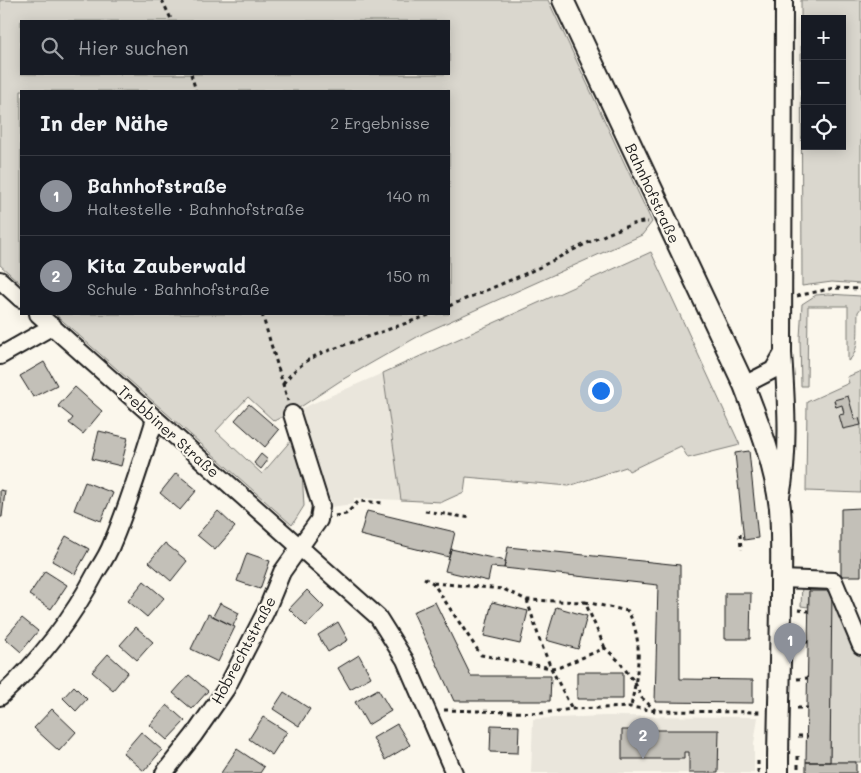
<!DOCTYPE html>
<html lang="de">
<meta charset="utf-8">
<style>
:root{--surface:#171b24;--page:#20242c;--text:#f1f3f6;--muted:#9ea1a6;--line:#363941;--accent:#8c9099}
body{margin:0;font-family:Mali,sans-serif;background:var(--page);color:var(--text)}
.controls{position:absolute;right:15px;top:15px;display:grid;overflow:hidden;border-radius:0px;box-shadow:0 2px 12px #0003}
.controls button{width:45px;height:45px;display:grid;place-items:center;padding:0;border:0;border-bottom:1px solid var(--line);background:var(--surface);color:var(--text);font:25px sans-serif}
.you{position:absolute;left:600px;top:390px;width:18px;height:18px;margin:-12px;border:4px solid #fff;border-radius:50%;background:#1a73e8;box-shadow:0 0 0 8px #1a73e833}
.badge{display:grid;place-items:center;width:32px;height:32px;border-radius:50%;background:var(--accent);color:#fff;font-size:16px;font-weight:700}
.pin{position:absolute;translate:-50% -41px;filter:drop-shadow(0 1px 2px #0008)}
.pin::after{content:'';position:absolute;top:26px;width:18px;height:15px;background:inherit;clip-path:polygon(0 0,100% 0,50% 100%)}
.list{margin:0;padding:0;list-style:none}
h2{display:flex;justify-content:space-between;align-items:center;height:65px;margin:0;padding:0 20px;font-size:21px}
h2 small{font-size:16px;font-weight:400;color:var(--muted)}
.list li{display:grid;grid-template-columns:32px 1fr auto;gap:15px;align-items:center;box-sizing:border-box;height:80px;padding:0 20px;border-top:1px solid var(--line)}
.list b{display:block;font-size:19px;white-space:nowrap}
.list p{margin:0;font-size:16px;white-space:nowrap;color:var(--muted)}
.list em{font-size:16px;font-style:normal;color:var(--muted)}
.icon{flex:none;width:28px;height:28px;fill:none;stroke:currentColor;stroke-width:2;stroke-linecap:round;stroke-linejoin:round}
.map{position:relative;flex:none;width:861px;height:773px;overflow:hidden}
.search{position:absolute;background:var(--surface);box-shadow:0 2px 12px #0003;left:20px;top:20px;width:430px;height:55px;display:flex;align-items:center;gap:12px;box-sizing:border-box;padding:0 18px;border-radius:0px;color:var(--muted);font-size:19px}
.panel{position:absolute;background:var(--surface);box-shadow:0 2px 12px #0003;left:20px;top:90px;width:430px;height:225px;border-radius:0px}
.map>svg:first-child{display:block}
</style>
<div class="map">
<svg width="861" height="773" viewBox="0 0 861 773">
<rect width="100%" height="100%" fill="#fbf7ec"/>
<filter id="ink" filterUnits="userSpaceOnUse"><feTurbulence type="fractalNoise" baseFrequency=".02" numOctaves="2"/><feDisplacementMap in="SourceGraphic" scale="10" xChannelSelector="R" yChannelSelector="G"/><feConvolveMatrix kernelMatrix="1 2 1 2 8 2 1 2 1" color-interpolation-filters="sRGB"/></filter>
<g filter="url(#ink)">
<path fill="#eae6dc" d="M383 373 401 500 354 498V504L330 507 300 409Z
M604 716 758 717 754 744V773H531L533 719Z"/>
<path fill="#dad7ce" stroke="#7b7a75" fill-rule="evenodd" d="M0 0H548L652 222 642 235 424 333 340 381 299 408 274 421 248 397 216 431 262 474 293 438 302 471 304 506 292 525 55 314H449V91H21V284L0 265ZM21 21H449V74H21Z
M801 0H861V284L832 282 802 286ZM805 19H842V146H805Z
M651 252 740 445 688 458 681 446 629 471 626 467 569 486 466 477 464 492 442 502 401 500 383 373Z
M828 294 861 296V308L858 312C857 326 861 352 848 361V306H808L807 386H801L800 338 802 304 816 295Z
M861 371V493L806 491 807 402 849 383 847 377Z
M802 584 832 585 861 656V762H830L831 591H809L808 607 801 606Z"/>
<path fill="#c3c0b8" stroke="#1c1c1c" d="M44 362 57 385 33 397 20 376Z
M75 387 102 411 83 434 69 423 73 418 58 406Z
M848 396 855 420 859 418 861 425 843 429 839 415 844 414 842 405 836 407 834 400Z
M249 404 279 430 265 447 235 420Z
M99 431 128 438 121 466 92 459Z
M749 451 758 538 744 540 735 453Z
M261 454 268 460 261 469 254 463Z
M176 473 197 490 180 510 160 493Z
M85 482 113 493 101 521 74 510Z
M0 490 5 491 2 517H0Z
M861 508V576H841V509Z
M218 511 235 527 215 550 197 535Z
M367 511 455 532 449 557 360 535Z
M66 536 89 549 75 574 52 561Z
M165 543 187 561 171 581 149 562Z
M508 547 680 565V679L753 680V703L655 702 658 585 504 568Z
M451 549 506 561 504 568 491 567 488 581 445 571Z
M247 553 270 561 260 589 237 581Z
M45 571 67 585 51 609 29 595Z
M144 581 164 598 147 617 128 601Z
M307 590 324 607 306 626 289 609Z
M809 591H832L830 762H806Z
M725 593H751L750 639H725Z
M435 602 471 676H551L550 701H454L413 612Z
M492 602 528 611 520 644 484 636Z
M220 603 239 613 233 626 213 616Z
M556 607 587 616 578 649 546 640Z
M208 614 235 627 218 662 191 649Z
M22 618 38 631 21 652 5 638Z
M338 622 348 640 328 652 318 635Z
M136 627 153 642 137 660 120 645Z
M108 654 128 672 113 690 92 672Z
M359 655 371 677 350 689 338 668Z
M577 672H623V699H577Z
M189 675 208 691 192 709 173 693Z
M74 686 87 699 76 711 63 698Z
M378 689 391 711 368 725 355 702Z
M284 692 310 709 299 726 273 709Z
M167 705 185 721 167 740 150 725Z
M52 709 76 732 59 751 34 728Z
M263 717 287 732 272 755 249 739Z
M397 724 410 745 385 760 373 738Z
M491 725 519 726 518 753 490 752Z
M622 730H719L718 773H689V752H684V759H622Z
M141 732 162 750 144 771 123 753Z
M237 749 264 767 260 773H221Z
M806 762H856V773H806Z"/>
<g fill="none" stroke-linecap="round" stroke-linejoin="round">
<defs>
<path id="minor" d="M0 280 21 299
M38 314 378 617 405 660 454 773
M0 356 53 326
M744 385 773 370 783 353
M781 497C790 451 786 399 783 353L784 0
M781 579 834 581 861 646
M0 697C40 660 72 619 97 571 103 562 109 552 113 541 130 501 142 460 155 419
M164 773 194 735 226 689 266 611 282 572 319 520 321 506 292 414"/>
<path id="major" d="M563 0 744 385C759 424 775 465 780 508 782 535 781 564 781 591 781 652 778 712 778 773"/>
</defs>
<use href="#minor" stroke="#1c1c1c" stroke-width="20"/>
<use href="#major" stroke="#1c1c1c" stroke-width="24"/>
<path stroke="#1c1c1c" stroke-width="3" stroke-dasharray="4 4" stroke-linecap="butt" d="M162 0 172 21
M191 74 196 91
M797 296 834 288 861 289
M449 306C479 293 510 281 540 267 560 257 630 219 648 222
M262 314 288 401
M283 384C293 370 304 362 319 354L432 314
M425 511 471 518
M335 516 346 514 359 501 383 503
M740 534 741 550
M424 578 433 583 481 655 551 668 560 667 605 648 619 661 635 683 642 698 655 710
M433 583 503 589 527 600 585 602 605 648
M527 600 540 641 551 668 572 709
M585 602 628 611C645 644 637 673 631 707
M798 610 808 611
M798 642H808
M797 679 808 678
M797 708H808
M444 710 543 713 572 709 631 707 656 711 762 712
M798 736H808
M798 756V773
M758 773V760"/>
<use href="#minor" stroke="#fbf7ec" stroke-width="16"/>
<use href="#major" stroke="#fbf7ec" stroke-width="20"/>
</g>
</g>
<g text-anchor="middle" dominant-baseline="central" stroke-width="4.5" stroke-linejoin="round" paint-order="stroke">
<g font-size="15" fill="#1c1c1c" stroke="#fbf7ec">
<text transform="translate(653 193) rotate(65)">Bahnhofstraße</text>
<text transform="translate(169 431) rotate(42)">Trebbiner Straße</text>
<text transform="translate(243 650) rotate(-62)">Hobrechtstraße</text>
</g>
</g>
</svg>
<div class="controls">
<button>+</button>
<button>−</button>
<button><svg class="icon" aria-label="locate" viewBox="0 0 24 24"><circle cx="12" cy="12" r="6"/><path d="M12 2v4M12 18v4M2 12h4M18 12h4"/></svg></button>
</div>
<div class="you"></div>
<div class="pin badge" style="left:790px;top:664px">1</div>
<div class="pin badge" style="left:643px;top:759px">2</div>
<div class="search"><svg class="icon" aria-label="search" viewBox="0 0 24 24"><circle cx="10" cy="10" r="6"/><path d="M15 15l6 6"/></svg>Hier suchen</div>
<section class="panel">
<h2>In der Nähe<small>2 Ergebnisse</small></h2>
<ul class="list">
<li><span class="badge">1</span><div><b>Bahnhofstraße</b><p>Haltestelle · Bahnhofstraße</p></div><em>140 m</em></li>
<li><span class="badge">2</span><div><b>Kita Zauberwald</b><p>Schule · Bahnhofstraße</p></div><em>150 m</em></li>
</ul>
</section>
</div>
